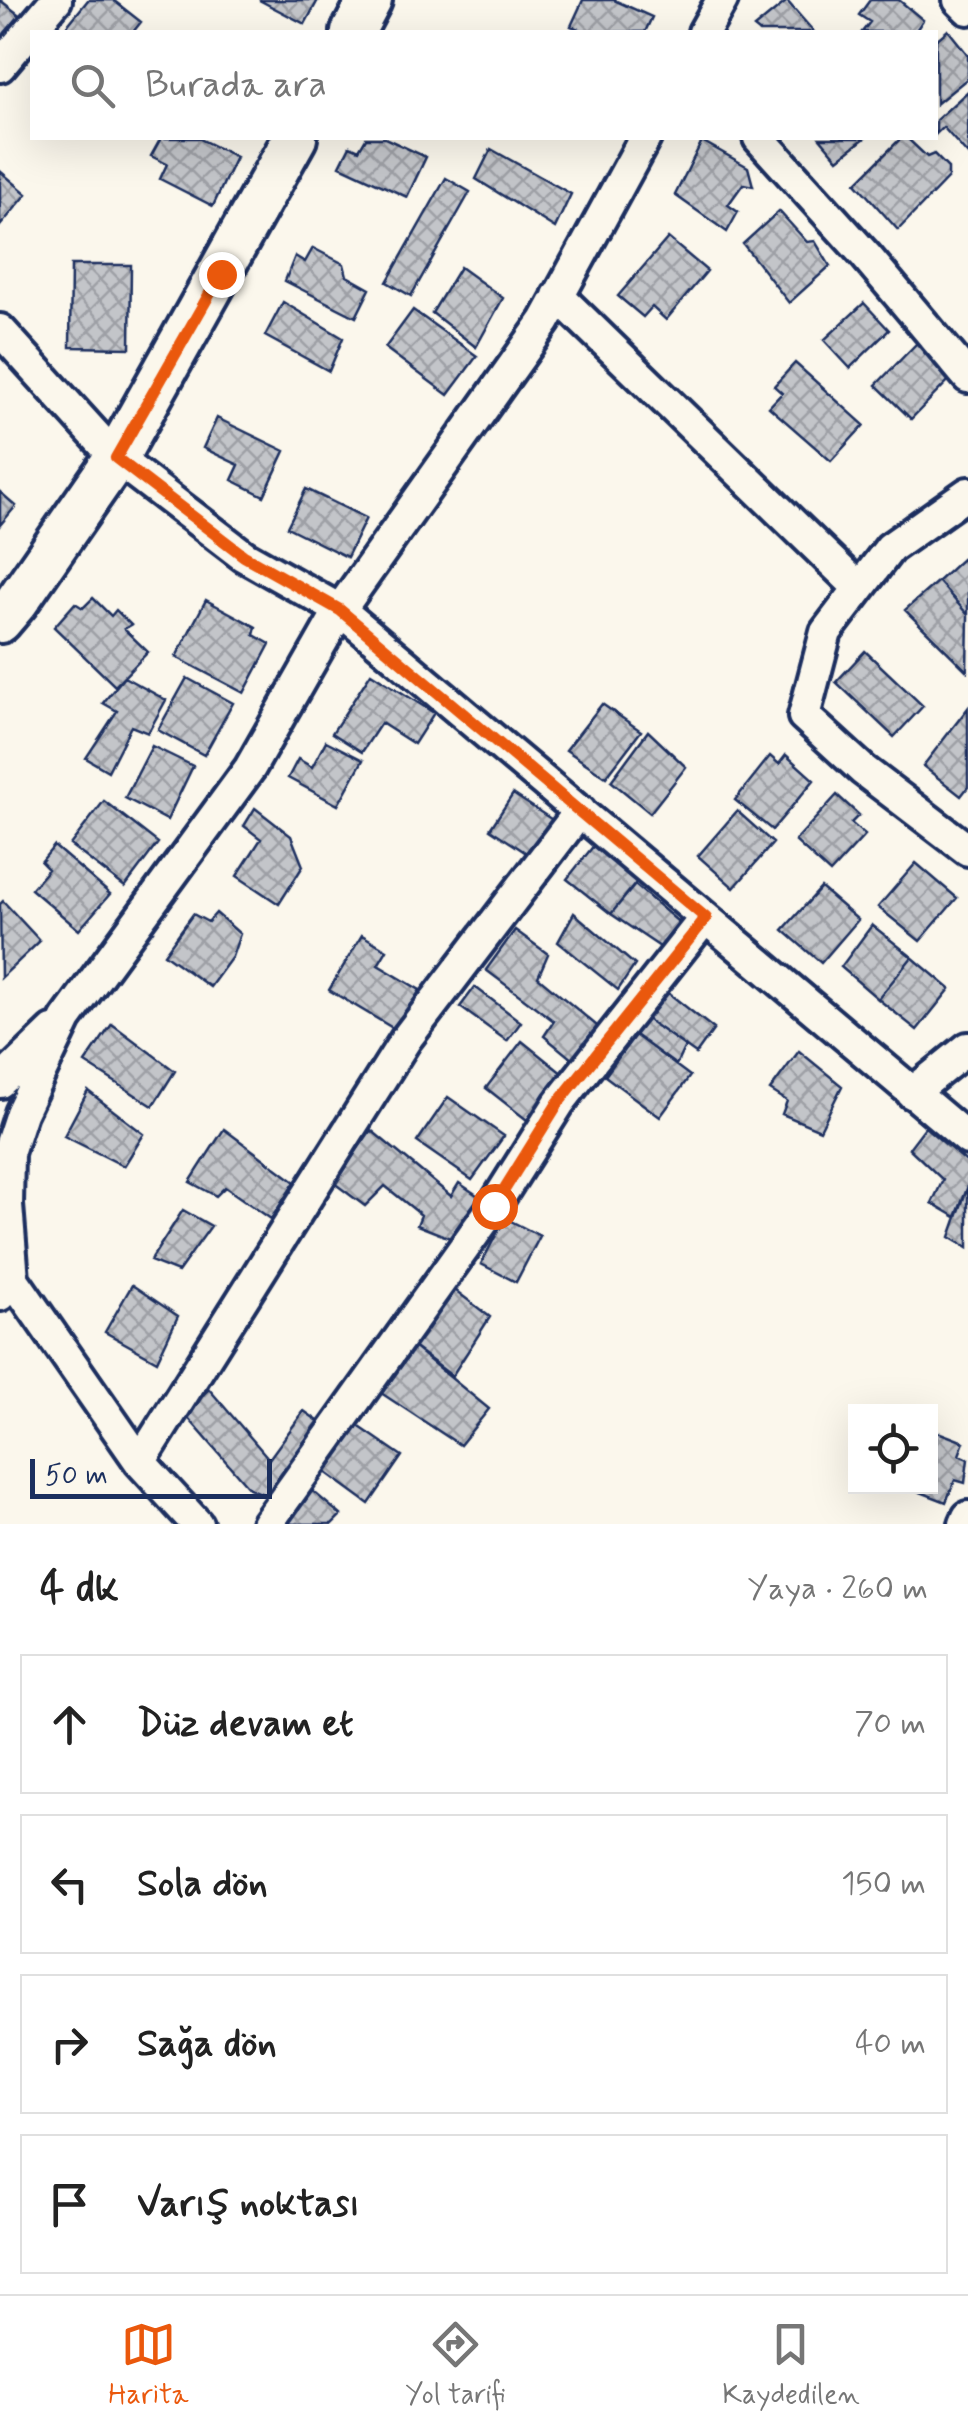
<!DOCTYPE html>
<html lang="tr">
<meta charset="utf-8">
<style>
:root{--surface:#fff;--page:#f2f2f2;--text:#222;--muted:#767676;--line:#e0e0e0;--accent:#ea580c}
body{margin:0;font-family:Mynerve,sans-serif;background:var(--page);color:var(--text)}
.controls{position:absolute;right:30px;bottom:30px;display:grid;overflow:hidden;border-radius:0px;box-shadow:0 10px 40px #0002}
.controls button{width:90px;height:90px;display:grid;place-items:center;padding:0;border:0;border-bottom:2px solid var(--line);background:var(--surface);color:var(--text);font:50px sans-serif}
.scale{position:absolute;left:30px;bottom:25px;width:242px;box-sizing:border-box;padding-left:10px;border:5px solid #1b2f5e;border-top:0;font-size:28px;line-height:35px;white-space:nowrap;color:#1b2f5e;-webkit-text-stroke:8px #fbf7ec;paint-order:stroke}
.stop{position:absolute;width:30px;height:30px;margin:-22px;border:8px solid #ea580c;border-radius:50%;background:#fff}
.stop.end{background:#ea580c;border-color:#fff;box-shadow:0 2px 10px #0008}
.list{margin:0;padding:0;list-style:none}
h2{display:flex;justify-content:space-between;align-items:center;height:130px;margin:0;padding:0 40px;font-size:42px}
h2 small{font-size:32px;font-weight:400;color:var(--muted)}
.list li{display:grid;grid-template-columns:65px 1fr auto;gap:30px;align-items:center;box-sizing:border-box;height:140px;margin:0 20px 20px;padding:0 20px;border:2px solid var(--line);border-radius:0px}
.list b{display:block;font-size:38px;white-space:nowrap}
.list em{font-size:32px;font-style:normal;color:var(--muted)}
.icon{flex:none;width:55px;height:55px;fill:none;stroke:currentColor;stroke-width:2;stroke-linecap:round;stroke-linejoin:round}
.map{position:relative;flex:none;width:968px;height:1524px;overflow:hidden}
.search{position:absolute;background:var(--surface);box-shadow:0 10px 40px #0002;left:30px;right:30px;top:30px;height:110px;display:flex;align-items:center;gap:25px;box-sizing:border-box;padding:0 35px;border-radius:0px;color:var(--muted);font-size:38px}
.sheet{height:770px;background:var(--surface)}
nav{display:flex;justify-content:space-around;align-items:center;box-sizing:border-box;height:140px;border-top:2px solid var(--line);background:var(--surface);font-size:28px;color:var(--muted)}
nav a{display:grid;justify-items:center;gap:5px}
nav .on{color:var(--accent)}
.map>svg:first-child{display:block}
</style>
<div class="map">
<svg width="968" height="1524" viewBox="0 0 968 1524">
<defs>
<pattern id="building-cross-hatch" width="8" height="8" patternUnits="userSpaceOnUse" patternTransform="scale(2.5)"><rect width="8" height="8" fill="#c3c5c9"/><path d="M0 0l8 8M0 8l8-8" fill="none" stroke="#9ea0a6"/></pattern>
</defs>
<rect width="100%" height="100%" fill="#fbf7ec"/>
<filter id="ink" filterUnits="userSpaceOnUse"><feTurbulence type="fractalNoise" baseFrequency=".01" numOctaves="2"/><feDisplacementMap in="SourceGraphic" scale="20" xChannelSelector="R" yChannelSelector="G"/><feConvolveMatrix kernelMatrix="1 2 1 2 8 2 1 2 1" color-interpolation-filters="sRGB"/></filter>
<g filter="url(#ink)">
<path fill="url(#building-cross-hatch)" stroke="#1b2f5e" stroke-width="2.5" d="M0 0 22 17 0 43Z
M88 0H113L141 22 133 32H62Z
M259 0H318L305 24Z
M583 0H614L652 17 645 32H586L571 26Z
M870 0H899L923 20 915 32H862L870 22 859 15Z
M787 1 814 32H759L754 28Z
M948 30 968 55V78L936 104V40Z
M968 91V155L943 127 936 134V120Z
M161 138H198L236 157 213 206 160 179 167 164 151 156Z
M366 138H385L426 157 407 197 340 166 350 146 359 150Z
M820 138H865L838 159Z
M901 138H907L927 157 934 154 948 168V178L898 230 856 183Z
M702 141 748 167 753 186 743 184 728 205 738 212 727 232 675 195Z
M491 149 571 194 555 228 476 179Z
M0 171 27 194 0 226Z
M446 178 470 192 411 296 387 282Z
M779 211 807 242 815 241 830 266 789 303 743 244Z
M668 238 707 271 666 320 652 307 643 317 618 296Z
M313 248 344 264 347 276 370 289 356 317 285 281 295 256 305 262Z
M71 265H131L130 348 70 347Z
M460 267 503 298 476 347 432 313Z
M283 302 343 338 329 371 265 336Z
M864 303 889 330 850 368 824 340Z
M413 310 477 356 448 395 385 348Z
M917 343 952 377 911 419 876 385Z
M795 363 864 425 831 461 769 407 782 393 774 386Z
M217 418 285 451 264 496 232 480 239 465 203 448Z
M306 489 366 518 347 557 287 527Z
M0 492 16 506 0 525Z
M962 559 968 565V615L938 581Z
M938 581 968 615 967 671 905 610Z
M93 598 111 616 116 610 131 625 124 629 148 652 115 686 54 627 75 603 83 608Z
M206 600 256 627 254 635 270 644 244 693 176 657Z
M865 651 923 706 894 737 836 682Z
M371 673 434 713 414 744 381 723 362 752 332 733Z
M124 677 166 700 148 733 131 726 108 771 86 758 117 711 103 703Z
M187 678 233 703 204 755 158 730Z
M602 704 641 731 606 777 566 750Z
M968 708V787L961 796 923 766Z
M648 731 686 767 650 813 611 781Z
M326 741 363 760 338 805 288 778 298 759 312 767Z
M152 746 193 766 167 820 125 798Z
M786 755 814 780 772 830 735 800 770 756 779 764Z
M513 794 557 823 534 858 490 829Z
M837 795 859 815 851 823 865 835 830 873 795 841Z
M104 801 158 843 125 887 70 845Z
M255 808 291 836 303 866 279 904 237 876 261 839 244 826Z
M737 811 773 843 734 888 698 856Z
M595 844 639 879 611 914 567 879Z
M54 846 110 894 79 930 31 889 48 869 41 862Z
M916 863 957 898 920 941 878 907Z
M635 885 683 926 666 951 611 914Z
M821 888 858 920 821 963 783 930Z
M3 901 40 941 1 978 0 904Z
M216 913 240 934 232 957 210 987 164 954 193 914 208 922Z
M574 913 635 965 618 990 558 942Z
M872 925 912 957 878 999 841 967Z
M515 930 548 954 538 977 602 1030 579 1065 544 1036 554 1021 486 970Z
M362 935 387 950 378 965 420 990 396 1030 329 990Z
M912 957 950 989 917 1030 878 999Z
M475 987 521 1022 507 1041 460 1007Z
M662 988 714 1029 696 1054 645 1018Z
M645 1018 685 1046 676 1065 635 1035Z
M112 1024 175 1071 153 1106 85 1063Z
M635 1035 690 1076 660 1117 605 1076Z
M522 1041 563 1074 527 1120 486 1088Z
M799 1051 842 1086 820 1130 782 1114 787 1101 770 1090Z
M88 1091 144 1134 124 1166 64 1136Z
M448 1097 504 1136 472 1180 417 1142Z
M925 1127 968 1163V1186L956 1217 932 1203 943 1180 909 1148Z
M224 1129 295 1182 271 1219 225 1187 216 1196 190 1182Z
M371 1130 451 1196 459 1183 483 1199 455 1240 417 1225 421 1215 385 1186 365 1206 334 1183Z
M968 1186V1248L950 1237Z
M183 1210 211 1226 178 1272 150 1261Z
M505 1218 540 1236 516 1282 481 1264Z
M132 1285 178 1316 157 1361 105 1332Z
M451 1287 490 1317 452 1376 412 1346Z
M412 1346 489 1409 460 1445 381 1393Z
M209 1389 269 1459 304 1411 328 1428 275 1495H265L249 1488 184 1413Z
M354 1423 402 1456 369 1504 321 1469Z
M930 1429 964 1442 959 1455 968 1459 965 1483 955 1480 946 1502 905 1486H930Z
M309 1488 341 1515 332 1524H287Z"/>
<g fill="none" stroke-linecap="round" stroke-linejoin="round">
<defs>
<path id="street" d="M959 0 968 9
M704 32 722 0
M0 66 56 0
M759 138 866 256 968 377
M558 296 859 588
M0 330 116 458 244 556 340 610 968 1139
M968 493 890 548 826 632 804 716 863 770 968 850
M0 1082 53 1031
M912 1093 968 1048
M2 1268 13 1279 140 1462 197 1524
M0 1295 13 1279 7 1205 8 1153 21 1113 66 1019 250 768 340 610 545 321 645 138
M140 1462 406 1039 580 811
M267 1524 494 1206 559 1103 705 918
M965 1524 968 1517"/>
<path id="secondary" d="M353 32 370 0
M0 621 17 601 116 458 295 138"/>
</defs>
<use href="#street" stroke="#1b2f5e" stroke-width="38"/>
<use href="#secondary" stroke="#1b2f5e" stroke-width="50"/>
<use href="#street" stroke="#fbf7ec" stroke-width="30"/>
<use href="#secondary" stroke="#fbf7ec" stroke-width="42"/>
</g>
</g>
<g fill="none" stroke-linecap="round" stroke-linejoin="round" filter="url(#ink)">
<path stroke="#ea580c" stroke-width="12" d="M221 274 116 458 244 556 340 610 706 918 558 1103 494 1206"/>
</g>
</svg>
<div class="controls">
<button><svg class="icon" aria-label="locate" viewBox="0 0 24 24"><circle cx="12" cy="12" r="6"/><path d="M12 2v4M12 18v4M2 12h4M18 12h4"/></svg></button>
</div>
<div class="scale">50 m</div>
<div class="stop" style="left:494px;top:1206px"></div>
<div class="stop end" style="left:221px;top:274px"></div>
<div class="search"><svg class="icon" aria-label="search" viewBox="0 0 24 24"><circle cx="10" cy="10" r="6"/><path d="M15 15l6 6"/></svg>Burada ara</div>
</div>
<section class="sheet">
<h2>4 dk<small>Yaya · 260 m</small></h2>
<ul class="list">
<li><svg class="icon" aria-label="ahead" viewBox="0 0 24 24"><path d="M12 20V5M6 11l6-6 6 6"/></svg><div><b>Düz devam et</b></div><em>70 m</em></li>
<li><svg class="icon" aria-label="left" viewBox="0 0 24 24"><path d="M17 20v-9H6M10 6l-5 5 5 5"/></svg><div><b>Sola dön</b></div><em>150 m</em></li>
<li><svg class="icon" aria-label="right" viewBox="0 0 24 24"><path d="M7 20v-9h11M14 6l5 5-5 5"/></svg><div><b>Sağa dön</b></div><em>40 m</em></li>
<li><svg class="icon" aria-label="arrive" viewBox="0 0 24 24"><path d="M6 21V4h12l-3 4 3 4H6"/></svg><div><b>Varış noktası</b></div></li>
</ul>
</section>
<nav>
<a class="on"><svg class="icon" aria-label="map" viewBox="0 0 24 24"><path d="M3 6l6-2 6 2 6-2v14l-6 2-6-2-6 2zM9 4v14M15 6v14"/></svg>Harita</a>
<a><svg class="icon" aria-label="directions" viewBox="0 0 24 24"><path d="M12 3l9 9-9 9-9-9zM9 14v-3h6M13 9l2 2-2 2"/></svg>Yol tarifi</a>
<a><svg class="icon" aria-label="saved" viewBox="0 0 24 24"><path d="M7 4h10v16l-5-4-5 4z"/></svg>Kaydedilen</a>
</nav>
